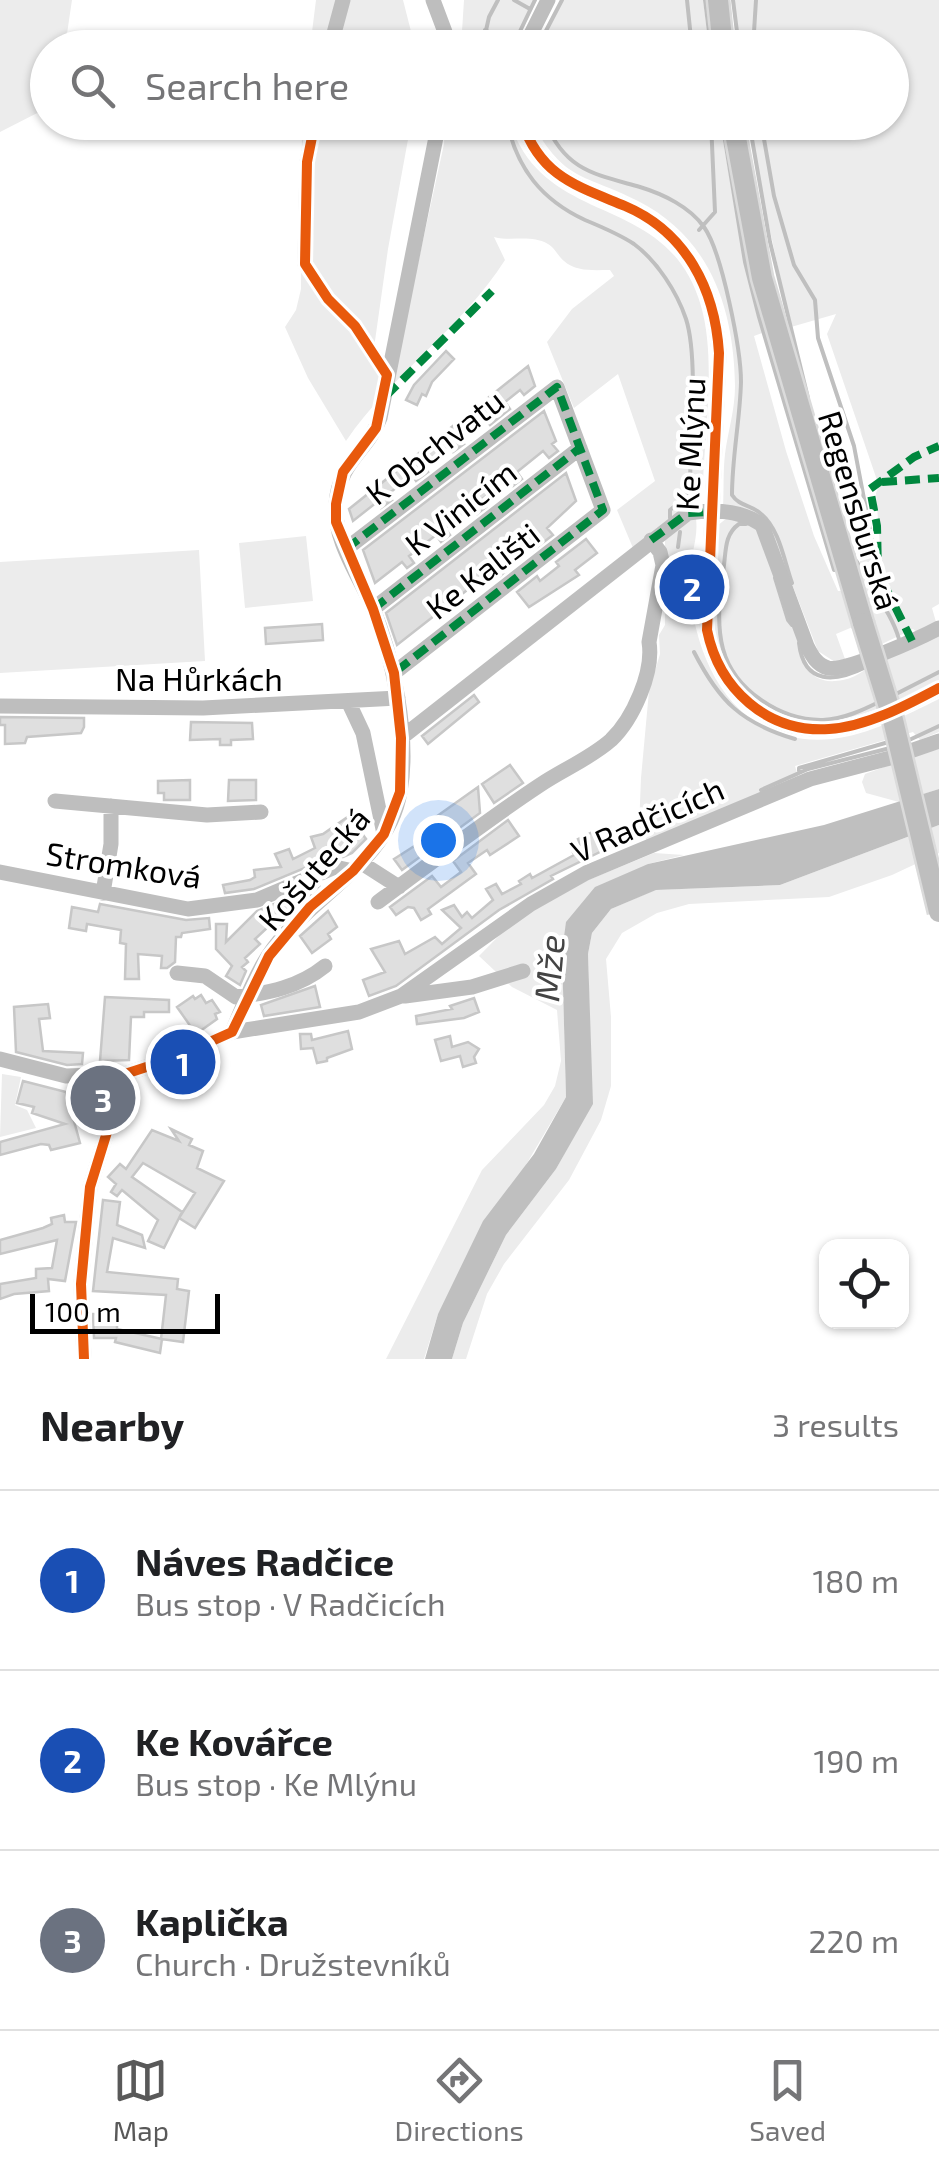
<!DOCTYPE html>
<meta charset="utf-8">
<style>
:root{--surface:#fff;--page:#f2f2f2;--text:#202124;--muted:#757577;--line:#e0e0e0;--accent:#595959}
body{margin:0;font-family:"Exo 2",sans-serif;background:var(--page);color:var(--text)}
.controls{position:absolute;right:30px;bottom:30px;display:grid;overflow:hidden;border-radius:20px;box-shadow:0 2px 8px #0004}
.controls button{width:90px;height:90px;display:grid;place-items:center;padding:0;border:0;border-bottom:2px solid var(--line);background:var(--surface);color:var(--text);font:50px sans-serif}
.scale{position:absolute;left:30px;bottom:25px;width:190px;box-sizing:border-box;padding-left:10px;border:5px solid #000;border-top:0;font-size:28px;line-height:35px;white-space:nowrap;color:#000;-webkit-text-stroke:8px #fff;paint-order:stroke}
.you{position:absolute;left:438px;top:840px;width:35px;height:35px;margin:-25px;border:8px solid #fff;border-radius:50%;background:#1a73e8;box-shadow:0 0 0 15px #1a73e833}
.badge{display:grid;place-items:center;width:65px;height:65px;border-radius:50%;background:var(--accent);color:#fff;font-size:32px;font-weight:700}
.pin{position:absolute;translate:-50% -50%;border:5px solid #fff;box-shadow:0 2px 10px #0006}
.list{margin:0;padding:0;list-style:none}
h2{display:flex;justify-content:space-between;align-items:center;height:130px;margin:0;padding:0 40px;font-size:42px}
h2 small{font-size:32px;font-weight:400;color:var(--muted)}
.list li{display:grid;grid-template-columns:65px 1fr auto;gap:30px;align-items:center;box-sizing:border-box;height:180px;padding:0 40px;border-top:2px solid var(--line)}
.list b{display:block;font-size:38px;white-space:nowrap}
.list p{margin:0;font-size:32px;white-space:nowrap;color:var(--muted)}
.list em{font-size:32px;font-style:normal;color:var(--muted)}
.icon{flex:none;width:55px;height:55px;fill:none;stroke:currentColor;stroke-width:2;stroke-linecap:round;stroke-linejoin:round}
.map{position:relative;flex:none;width:939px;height:1359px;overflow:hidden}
.search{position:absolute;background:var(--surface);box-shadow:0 2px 8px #0004;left:30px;right:30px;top:30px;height:110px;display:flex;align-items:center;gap:25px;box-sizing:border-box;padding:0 35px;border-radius:55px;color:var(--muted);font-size:38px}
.sheet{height:670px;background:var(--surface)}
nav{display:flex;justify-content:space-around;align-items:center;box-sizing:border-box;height:140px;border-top:2px solid var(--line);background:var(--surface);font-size:28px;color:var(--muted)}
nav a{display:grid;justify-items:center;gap:5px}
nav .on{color:var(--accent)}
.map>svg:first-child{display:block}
</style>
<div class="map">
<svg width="939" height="1359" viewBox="0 0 939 1359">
<rect width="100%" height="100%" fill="#fff"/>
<path fill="#ececec" d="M0 0H72L65 47 48 48 47 108 0 132Z
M316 0H403L415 47 310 48Z
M464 0H537L514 47H461Z
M563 0H703L709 47H538Z
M734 0H939V604L932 608 936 622 918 633 913 629 882 644 855 569 863 557 880 546 876 493 879 486 827 334 836 314 791 327 758 175 751 123 892 122V48L740 47Z
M302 123H411L388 249 372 362 381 366 400 346 444 144 445 123H510C546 231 668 190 701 306 716 358 705 429 703 483L696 505 633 548 617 510 655 481 618 374 574 408 547 342 572 309 614 276 610 270C594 270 576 272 564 261 558 256 554 247 548 244 530 234 512 242 494 237L505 260C462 328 391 375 346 441L308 378 285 327 296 310 301 289Z
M532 123H720L744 262 762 333 754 336 786 451 814 536 838 591H842L855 626 836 634 845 659 835 662 818 651 773 535 723 508C724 490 723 471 725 454 728 431 735 410 735 386 734 310 711 238 638 201 583 173 566 183 532 123Z
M727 518C733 520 744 520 749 523 770 536 776 593 785 615 787 622 794 627 796 634 803 661 807 687 843 680 860 677 869 665 883 657 901 648 920 640 939 632V681C881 710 811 745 754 697 736 683 722 663 717 641 709 605 716 562 717 526Z
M696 519C699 540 687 564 689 586 696 667 737 748 832 739 869 735 906 715 939 699V732L920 740 913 732 795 766 798 776 647 841 639 828 641 778 649 691 660 654 659 635 665 625V540L689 520Z
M306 536 313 601 245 608 239 543Z
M199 550 205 661 0 673V562Z
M939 747V789L899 802 866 793 862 782 865 774Z
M939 825V853L892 875 829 897 689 904 657 913 622 933 606 959 611 1017V1086L601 1120 569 1180 504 1264 487 1294 466 1359H452L463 1323 506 1235 556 1169 592 1104 588 954 592 933 611 909 655 890 780 885Z
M654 853 684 855 648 864 562 953 566 1097 438 1314 424 1359H386L482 1170 544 1105 555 1086 561 1061 557 1010 512 987 479 956 530 904Z
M2 1074 21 1077 15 1105 27 1110 36 1128 0 1137Z"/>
<path fill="#bfbfbf" d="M939 789V825L780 885 656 890 611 909 592 933 588 954 593 1104 556 1169 506 1235 463 1323 452 1359H425L438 1314 483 1221 534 1154 566 1097 562 952 566 922 595 887 648 864 824 825Z"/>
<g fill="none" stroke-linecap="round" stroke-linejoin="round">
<path stroke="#bfbfbf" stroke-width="4" d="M514 0 530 9
M687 0 692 48
M705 0 711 48
M733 0 739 48
M485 30 512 44
M482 48 489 17 498 0
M512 48 535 0
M537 48 562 0
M753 48 756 0
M507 122C517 169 542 200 585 220 602 227 619 234 634 244 657 261 677 292 686 319 698 356 691 440 690 481L685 498 670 510V518
M545 122C566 171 594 174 640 187 663 194 690 207 704 227 722 252 741 350 741 382 740 420 732 457 732 495 739 506 751 505 760 513 780 529 784 561 792 583
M722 122 745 262 759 317 834 570
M749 122 770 242 808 398
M761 122 774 196 794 265 815 300 818 338 854 446 872 541
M699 230 715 212 711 122
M746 524H739C725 534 726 549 724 565 720 592 716 623 723 649 734 690 781 721 823 720 844 719 863 710 881 701
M678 547 680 532
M851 547C862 581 889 605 899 639
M775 578 788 620 792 625
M799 643C804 686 836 682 866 667
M694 652C719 701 741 723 795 739
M894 695 939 672
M907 741 939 726
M799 771V768L892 741
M761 790 808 769 894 747"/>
</g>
<path fill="#dfdfdf" stroke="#c7c7c7" stroke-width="2.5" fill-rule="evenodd" d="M446 351 454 359 432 382 426 396 422 394 417 405 406 400 414 385Z
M528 366 535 386 524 395 520 390 505 402 510 409 490 425 484 418 458 438 464 444 453 452 448 446 423 466 428 472 416 481 412 475 387 495 392 500 381 508 377 502 353 521 349 509Z
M544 411 556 441 552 444 558 451 549 458 543 451 517 472 522 479 513 486 508 479 481 500 486 507 477 514 472 507 445 528 450 535 441 542 436 535 409 556 414 563 407 568 402 562 375 583 363 550Z
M566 473 576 501 547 528 553 535 533 550 528 543 502 563 507 570 500 576 494 569 397 645 386 613Z
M586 539 597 553 575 570 579 575 529 607 517 592 537 576 540 581 559 566 556 562Z
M322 624 323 640 266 644 265 628Z
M474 695 479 702 428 744 422 736Z
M0 717 84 718V727L81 733 27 737 25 743 5 744V725H0Z
M191 722 252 723 253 739 231 740V745H220V739L190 740Z
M510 765 523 783 494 803 482 784Z
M190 780V800H164V793H158V781Z
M229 780H256V800L228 801Z
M478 787 480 813 402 870 394 859 441 829 433 819Z
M349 816 366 839 352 853 343 857H331L254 889 225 893 223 885 250 880 255 877 254 870 281 867 275 854 289 849 293 859 315 848 311 837 323 834Z
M508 820 519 836 490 855 487 850 468 863 476 874 428 909 431 914 421 920 414 908 408 907 396 915 390 907 432 876 441 887 461 872 453 861Z
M599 829 608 848 551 876 553 879 499 910 396 986 369 996 363 980 385 972 371 949 399 941 405 954 435 937 442 944 461 928 442 910 454 905 462 917 467 912 472 918 493 900 486 889 496 884 502 894 521 884 519 881 530 874 532 878 574 855 572 850 581 846 578 839Z
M320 885 274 930 269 926 255 939 260 944 245 958 248 962 242 967 246 971 240 985 226 976 232 966 216 949V924H227L226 942 257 911Z
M100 904 186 920 209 918 210 929 182 933 181 937H176L175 962 167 968H161L162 956 138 954 139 979H125L126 944 120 943 121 930 87 924 86 931 69 928 72 907 98 912Z
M328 911 337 927 328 934 331 939 312 953 300 936Z
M315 986 320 1007 264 1016 261 1005Z
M201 995 206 1003 212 1000 220 1012 215 1014 217 1019 196 1034 177 1007 193 996 195 999Z
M105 997 169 1000V1012H144V1017H131L129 1060 100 1061Z
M474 998 479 1012 464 1018 417 1024 416 1016 452 1009 450 1006Z
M48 1004 50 1018 39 1019 43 1051 83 1053 82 1064 67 1065 16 1052 14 1007Z
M348 1031 352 1049 327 1058V1061L317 1063 313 1048 301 1049 300 1034H311L312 1040Z
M450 1036 452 1047 468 1042 479 1049 474 1057 476 1063 463 1067 460 1056 441 1061 435 1040Z
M23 1081 66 1092 80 1143 51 1150 49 1145 41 1144 0 1155V1142L65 1124 32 1113 34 1107 17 1103Z
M171 1129 192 1139 189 1145 203 1151 197 1168 224 1181 195 1228 179 1218 164 1248 148 1241 158 1220 122 1190 117 1196 111 1192 116 1184 108 1177 120 1164 126 1169 152 1130 179 1141ZM143 1163 195 1193 179 1218 182 1212 132 1177Z
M103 1200 120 1202 117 1225 142 1235 145 1248 113 1238 107 1272 178 1279 177 1289 189 1291 183 1342 161 1339 166 1295 93 1291Z
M64 1215 65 1222H76L65 1281 48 1279 49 1291 14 1294 0 1299V1284L36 1278V1269L52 1268 57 1240 0 1254V1240L43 1228 52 1224 51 1218Z
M93 1314 117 1315V1329L162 1339 160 1353 115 1342 116 1338H94Z"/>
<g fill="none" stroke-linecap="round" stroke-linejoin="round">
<defs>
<path id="major" d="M718 0 723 48
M733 122 762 278 863 623"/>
</defs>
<use href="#major" stroke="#dbdbdb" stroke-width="25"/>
<path stroke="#bebebe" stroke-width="15" d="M433 0 451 48
M330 48 343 0
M524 48 548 0
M315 122 307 162 305 264 328 299 355 326 387 375
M522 122C541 177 577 186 625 206 686 232 715 289 719 353L707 630C719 689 767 733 829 729 866 727 907 705 939 688
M346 549 557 387 603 510 394 673
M373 609 580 448
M348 701 363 733 384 834
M0 706 203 708 398 698
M401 738 688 513C713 509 741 510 762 525L807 646C812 656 817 665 828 668 846 672 920 638 939 628
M55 801 207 815 261 812
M360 862 399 887
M0 872 188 909 257 900 335 867 353 871
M103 893 111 844V806
M378 902C431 863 484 822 540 785 562 770 591 758 611 740 633 719 654 672 649 642L663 565 660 552 651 540
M177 973 205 976 236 997C269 993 299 987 325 966
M405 996 472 987 523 971
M232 1032C243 1007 253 979 268 956 306 898 388 865 400 792 410 737 393 655 371 604 358 574 333 539 336 504 339 461 368 451 380 418L439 122
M0 1059 66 1076 125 1074 174 1058 232 1032 359 1012 401 996 531 904 586 873 810 779 890 758 939 741
M84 1359 81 1284 90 1187 125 1074"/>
<use href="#major" stroke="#bebebe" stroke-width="20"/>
<defs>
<path id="major-bridge" d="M863 623 893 720 939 912"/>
</defs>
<use href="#major-bridge" stroke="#dbdbdb" stroke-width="25" stroke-linecap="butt"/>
<use href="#major-bridge" stroke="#bebebe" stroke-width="20"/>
<path stroke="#00873e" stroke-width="8" stroke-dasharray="15 8" stroke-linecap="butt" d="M386 396 492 291
M882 482 939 478
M651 540 688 513 711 512
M346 549 557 387 603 510 394 673
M373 609 580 448
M912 641 878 572 877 526 870 489 914 457 939 446"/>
<defs>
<path id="cycleway" d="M522 122C541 177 577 186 625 206 686 232 715 289 719 353L707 630C719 689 767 733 829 729 866 727 907 705 939 688
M84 1359 81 1284 90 1187 125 1074 174 1058 232 1032 269 956 310 907 353 871 384 834 400 792 401 738 394 673 373 609 336 522V504L343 472 376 428 387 375 355 326 328 299 305 264 307 162 315 122"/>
</defs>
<use href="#cycleway" stroke="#fff" stroke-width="16"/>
<use href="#cycleway" stroke="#e8590c" stroke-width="10"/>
</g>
<g text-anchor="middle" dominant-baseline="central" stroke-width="8" stroke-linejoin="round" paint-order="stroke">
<g font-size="32" fill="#000" stroke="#fff">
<text transform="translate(689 444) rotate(-87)">Ke Mlýnu</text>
<text transform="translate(434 446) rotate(-38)">K Obchvatu</text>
<text transform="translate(460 507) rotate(-38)">K Vinicím</text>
<text transform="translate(860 510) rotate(73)">Regensburská</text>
<text transform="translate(482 570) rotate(-38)">Ke Kališti</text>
<text x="199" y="678">Na Hůrkách</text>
<text transform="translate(647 819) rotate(-24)">V Radčicích</text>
<text transform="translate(124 864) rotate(9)">Stromková</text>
<text transform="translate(313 868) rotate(-49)">Košutecká</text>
</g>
<g font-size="35" font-style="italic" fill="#444" stroke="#fff">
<text transform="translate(548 968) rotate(-85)">Mže</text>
</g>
</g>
</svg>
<div class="controls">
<button><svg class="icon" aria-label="locate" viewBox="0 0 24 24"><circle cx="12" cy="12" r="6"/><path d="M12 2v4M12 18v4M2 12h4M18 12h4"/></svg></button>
</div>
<div class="scale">100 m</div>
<div class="you"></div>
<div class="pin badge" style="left:183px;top:1062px;background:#1a4fb4">1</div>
<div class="pin badge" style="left:692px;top:587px;background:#1a4fb4">2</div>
<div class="pin badge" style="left:103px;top:1098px;background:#6b7280">3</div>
<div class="search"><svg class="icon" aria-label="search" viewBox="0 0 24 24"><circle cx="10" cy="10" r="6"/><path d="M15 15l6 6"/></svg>Search here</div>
</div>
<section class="sheet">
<h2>Nearby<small>3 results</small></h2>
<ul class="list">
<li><span class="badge" style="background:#1a4fb4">1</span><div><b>Náves Radčice</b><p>Bus stop · V Radčicích</p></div><em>180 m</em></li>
<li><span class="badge" style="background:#1a4fb4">2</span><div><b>Ke Kovářce</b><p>Bus stop · Ke Mlýnu</p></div><em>190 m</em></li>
<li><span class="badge" style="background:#6b7280">3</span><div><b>Kaplička</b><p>Church · Družstevníků</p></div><em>220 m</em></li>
</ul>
</section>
<nav>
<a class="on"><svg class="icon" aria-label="map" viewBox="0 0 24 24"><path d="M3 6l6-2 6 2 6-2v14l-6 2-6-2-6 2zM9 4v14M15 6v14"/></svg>Map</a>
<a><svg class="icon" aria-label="directions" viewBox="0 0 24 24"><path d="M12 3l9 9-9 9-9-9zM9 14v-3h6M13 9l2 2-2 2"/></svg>Directions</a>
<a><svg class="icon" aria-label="saved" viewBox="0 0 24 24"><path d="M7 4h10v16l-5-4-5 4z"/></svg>Saved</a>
</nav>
